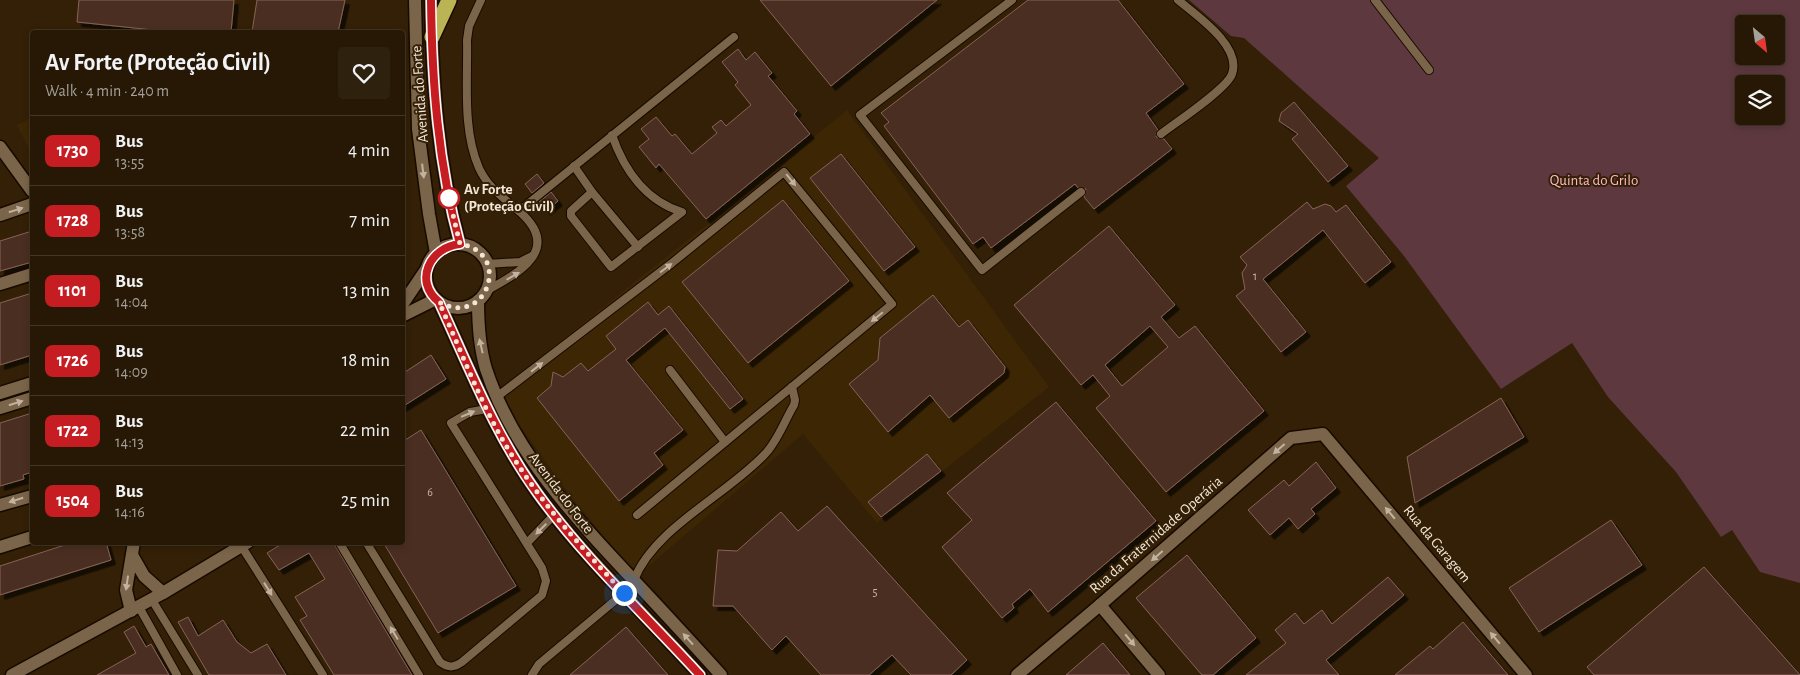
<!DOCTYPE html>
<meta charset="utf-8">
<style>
:root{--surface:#261804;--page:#2e210e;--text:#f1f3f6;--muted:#a4a09a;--line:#423726}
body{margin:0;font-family:"Alegreya Sans",sans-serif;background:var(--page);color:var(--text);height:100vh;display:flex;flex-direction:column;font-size:19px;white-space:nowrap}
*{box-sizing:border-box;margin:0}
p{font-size:16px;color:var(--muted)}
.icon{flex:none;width:28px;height:28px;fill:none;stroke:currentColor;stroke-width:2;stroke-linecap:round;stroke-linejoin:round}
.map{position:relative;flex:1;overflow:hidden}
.panel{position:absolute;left:30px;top:30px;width:375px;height:515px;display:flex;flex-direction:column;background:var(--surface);border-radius:5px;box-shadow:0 2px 8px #0003,0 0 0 1px var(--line)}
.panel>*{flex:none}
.badge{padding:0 10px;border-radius:8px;font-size:18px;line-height:32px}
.needle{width:32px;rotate:151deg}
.buttons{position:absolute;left:1735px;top:15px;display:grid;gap:10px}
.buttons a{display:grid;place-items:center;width:50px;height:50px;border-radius:5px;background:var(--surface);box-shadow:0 2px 8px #0003,0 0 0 1px var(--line);font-size:25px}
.you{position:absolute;width:25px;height:25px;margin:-12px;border:4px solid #fff;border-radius:50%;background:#1a73e8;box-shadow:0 0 0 8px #1a73e833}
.map>.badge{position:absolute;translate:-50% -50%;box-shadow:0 0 0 2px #fff}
.round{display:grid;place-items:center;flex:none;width:52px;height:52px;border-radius:5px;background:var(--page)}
.head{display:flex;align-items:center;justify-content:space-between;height:85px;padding:0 15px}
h1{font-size:24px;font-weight:700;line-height:38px}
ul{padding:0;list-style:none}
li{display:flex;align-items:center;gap:15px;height:70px;padding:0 15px;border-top:1px solid var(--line)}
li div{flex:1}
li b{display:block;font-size:19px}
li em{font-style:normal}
li .badge{min-width:55px;font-weight:700;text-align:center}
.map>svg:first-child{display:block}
.built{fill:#3d2603}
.green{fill:#5d383f;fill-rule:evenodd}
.building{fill:#4c2e23;stroke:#866357;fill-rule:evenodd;filter:url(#shadow)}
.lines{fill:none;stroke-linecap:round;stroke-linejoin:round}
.lane-casing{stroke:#180a00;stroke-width:10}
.street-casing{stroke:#180a00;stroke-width:15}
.secondary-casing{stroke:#180a00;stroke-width:15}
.highway-casing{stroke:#180a00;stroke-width:18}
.lane{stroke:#7b654a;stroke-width:8}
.street{stroke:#7b654a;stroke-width:12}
.secondary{stroke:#7b654a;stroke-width:12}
.highway{stroke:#bab455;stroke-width:15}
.oneway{fill:#c3b29f}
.line-casing{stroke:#fff;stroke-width:11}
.line{stroke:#c61d23;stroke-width:8}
.walk{stroke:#f3e6d7;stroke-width:5;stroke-dasharray:0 9}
.stop-dot{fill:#fff;stroke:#c61d23;stroke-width:2.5}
.labels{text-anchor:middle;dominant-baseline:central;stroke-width:4;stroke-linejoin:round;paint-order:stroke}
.number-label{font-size:12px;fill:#c9b8aa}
.street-label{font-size:15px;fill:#f3e6d7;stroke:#332006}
.park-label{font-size:15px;fill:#ffb8c4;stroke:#332006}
.stop-label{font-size:15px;font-weight:bold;fill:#f3e6d7;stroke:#332006;text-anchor:start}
</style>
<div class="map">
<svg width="1800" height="675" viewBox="0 0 1800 675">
<defs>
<filter id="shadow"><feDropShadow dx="4.5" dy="4.5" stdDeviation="0" flood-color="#0009"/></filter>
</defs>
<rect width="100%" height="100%" fill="#332006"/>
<g class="built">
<path d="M847,110L1049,387L877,523L803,434L644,570L628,566L569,494L520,426L499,390L709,223Z"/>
<path d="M32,117V155L17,125Z"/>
</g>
<path class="green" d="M1189,0H1800V583L1760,572L1732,530L1721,537L1676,472L1608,397L1572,343L1501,389L1404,256L1346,186L1379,158L1244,38L1231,36ZM1744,24H1776V56H1744ZM1744,84H1776V116H1744Z"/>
<g class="building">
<path d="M79,0H234L231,32H173L77,22Z"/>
<path d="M257,0H345L338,32H252Z"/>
<path d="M760,0H937L831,86Z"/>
<path d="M1028,0H1118L1184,84L1146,113L1158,130L1156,137L1164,139L1172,149L1094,209L1084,197L1086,189L1078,188L1075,184L991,248L983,237L973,244L884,126L889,122L881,113Z"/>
<path d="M738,49L746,60L755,52L772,73L768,76L797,111L794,114L810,134L706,219L659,164L656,168L639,147L649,139L641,129L656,117L672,136L675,134L692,154L717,133L712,127L721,120L726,126L751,105L735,85L738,82L722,62Z"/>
<path d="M1294,102L1348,166L1328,182L1292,139L1298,134L1279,121L1281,113Z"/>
<path d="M841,154L915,247L884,271L810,178Z"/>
<path d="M537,174L544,183L532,193L525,184Z"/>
<path d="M551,192L558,201L546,211L539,202Z"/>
<path d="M783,200L849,281L748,363L682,282Z"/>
<path d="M1307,202L1313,209L1325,204L1331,206L1336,212L1346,205L1391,262L1365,283L1323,230L1263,279L1306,332L1281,352L1236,296L1245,289L1242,273L1247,265L1240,257Z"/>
<path d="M1109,226L1175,305L1161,317L1179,338L1195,326L1264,411L1166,492L1096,408L1110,396L1093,375L1081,385L1014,305ZM1150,326L1168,347L1122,386L1105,365Z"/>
<path d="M32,231V262L0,271V241Z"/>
<path d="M32,293V355L0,365V303Z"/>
<path d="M933,295L959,327L968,320L1005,367L1004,373L949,418L930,395L888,432L849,384L878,360L880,338Z"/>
<path d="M648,302L658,315L669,306L743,399L730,409L665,328L626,360L683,430L654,453L663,465L619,501L537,398L551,386L553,372L563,377L581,363L588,371L616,349L606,336Z"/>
<path d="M431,355L446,379L402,407V374Z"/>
<path d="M1501,398L1524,437L1415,503L1407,457Z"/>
<path d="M1056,402L1156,521L1048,612L1030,589L1012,604L1014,608L1002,618L942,547L972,520L947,493Z"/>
<path d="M32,413V472L23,475L24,479L0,486V423Z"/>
<path d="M421,430L516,586L438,633L383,542H402V442Z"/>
<path d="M927,454L941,471L881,517L868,502Z"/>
<path d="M1316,462L1336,488L1311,509L1315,514L1298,529L1289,518L1270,535L1248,510L1284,480L1289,486Z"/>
<path d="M827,506L967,660L951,675H911L892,655L869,675H821L786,636L772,650L733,606H713L718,550L737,551L781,512L798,531Z"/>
<path d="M1611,520L1642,565L1539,632L1509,588Z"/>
<path d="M74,542H106L111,560L0,595V566Z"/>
<path d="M285,542H333L412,675H334L300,620L307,616L295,597L325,579L309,553L279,570L267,553Z"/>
<path d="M1187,555L1256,638L1213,675H1202L1136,598Z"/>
<path d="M1704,567L1800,675H1594L1587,667Z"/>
<path d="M1388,577L1404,595L1326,660L1339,675H1246L1286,643L1275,630L1295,613L1304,624L1322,610L1332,624Z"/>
<path d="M188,617L198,636L223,620L237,642L251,653L267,644L286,675H209L178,622Z"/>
<path d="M1463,622L1508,675H1395L1430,646L1433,649Z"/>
<path d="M134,626L146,647L151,644L169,675H97L136,653L124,632Z"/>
<path d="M626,627L668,675H570Z"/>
<path d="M1103,643L1130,675H1066Z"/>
</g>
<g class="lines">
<g class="lane-casing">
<g id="lane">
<path d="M481,0L469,26L467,40C468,81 462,129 479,168C488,188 504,198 520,212C563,250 517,274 486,291"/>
<path d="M1012,0L860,115L982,270L1081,192"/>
<path d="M1375,0L1429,70"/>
<path d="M1161,134C1175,123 1227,89 1232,74C1242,46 1196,15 1178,0"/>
<path d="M574,166L592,192L571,211V216L611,267L682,212C646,201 624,170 612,135"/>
<path d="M592,192L638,247"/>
<path d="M519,211L734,37"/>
<path d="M487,264L520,262L532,256"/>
<path d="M670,370L725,442"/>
<path d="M498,396L672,263L784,172L892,304L637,515"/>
<path d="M339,542L419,675"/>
<path d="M366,542L440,662C449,668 453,668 462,662L542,595L546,581L542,568L451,423L470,412L487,409"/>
<path d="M527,543L554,515"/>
<path d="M242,547L323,675"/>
<path d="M634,580C654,528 727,495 765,454C777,442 785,420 794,405L795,400L792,387"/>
<path d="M152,600L198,675"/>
<path d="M139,607L177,675"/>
<path d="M532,675L539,664L624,593"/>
</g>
</g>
<g class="street-casing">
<g id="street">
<path d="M0,147L32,191"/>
<path d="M0,215L32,204"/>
<path d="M0,284L32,274"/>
<path d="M402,305L427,268"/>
<path d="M402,316L436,299"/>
<path d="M0,393L32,383"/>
<path d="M0,408L32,398"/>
<path d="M0,505L32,496"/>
<path d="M0,547L32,537"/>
<path d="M132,555L144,576L163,593"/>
<path d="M1100,605L1159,675"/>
<path d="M131,611L126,590L134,542"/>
<path d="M12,675L163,593L248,542"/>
<path d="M1017,675L1100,605L1291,438L1323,434L1526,675"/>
</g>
</g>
<g class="secondary-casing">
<g id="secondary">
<path d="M415,0L418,129L429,214L436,253"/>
<path d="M431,0C432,83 438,164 460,244"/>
<circle cx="458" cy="276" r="32"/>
<path d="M478,301C478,324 479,346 486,369C514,455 581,524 641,588C668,617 695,646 721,675"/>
<path d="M439,302C469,367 495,435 538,494C585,559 646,615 700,675"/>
</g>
</g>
<g class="highway-casing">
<path id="highway" d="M432,37L449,0"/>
</g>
<use href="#lane" class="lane"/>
<use href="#street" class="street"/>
<use href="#secondary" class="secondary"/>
<use href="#highway" class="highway"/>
</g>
<defs><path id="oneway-solid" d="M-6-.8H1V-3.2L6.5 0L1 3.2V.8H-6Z" transform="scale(1.25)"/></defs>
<g class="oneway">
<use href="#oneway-solid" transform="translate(423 171) rotate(83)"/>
<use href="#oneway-solid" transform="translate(791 180) rotate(51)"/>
<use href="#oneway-solid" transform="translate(16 210) rotate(-18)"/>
<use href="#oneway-solid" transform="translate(666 268) rotate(-37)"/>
<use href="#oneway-solid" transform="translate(513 276) rotate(-30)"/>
<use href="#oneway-solid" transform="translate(877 317) rotate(141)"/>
<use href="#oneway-solid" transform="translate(481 346) rotate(-103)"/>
<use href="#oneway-solid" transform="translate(537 367) rotate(-38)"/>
<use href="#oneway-solid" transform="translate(16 403) rotate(-17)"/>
<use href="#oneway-solid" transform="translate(468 414) rotate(-23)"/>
<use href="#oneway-solid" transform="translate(1279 449) rotate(139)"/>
<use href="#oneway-solid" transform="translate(16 500) rotate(163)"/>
<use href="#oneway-solid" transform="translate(1390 513) rotate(-130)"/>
<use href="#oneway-solid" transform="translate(541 529) rotate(135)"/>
<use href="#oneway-solid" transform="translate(1157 556) rotate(139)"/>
<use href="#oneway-solid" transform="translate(127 583) rotate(98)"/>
<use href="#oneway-solid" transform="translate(268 589) rotate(58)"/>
<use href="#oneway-solid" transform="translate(394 633) rotate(-121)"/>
<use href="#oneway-solid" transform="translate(1495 638) rotate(-130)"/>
<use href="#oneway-solid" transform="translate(688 639) rotate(-132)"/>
<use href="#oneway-solid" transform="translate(1130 640) rotate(50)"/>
</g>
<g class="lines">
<g class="line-casing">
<path id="line" d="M431,0C432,83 438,164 460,244C430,247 413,281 439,302C469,367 495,435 538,494C585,559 645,615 700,675"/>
</g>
<use href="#line" class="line"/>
<path class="walk" d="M449,198L448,194L460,244C513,252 487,329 439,302C459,346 477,394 501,437C534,495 578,544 624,593"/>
</g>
<circle class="stop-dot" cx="449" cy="198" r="10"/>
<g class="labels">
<g class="number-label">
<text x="1255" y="276">1</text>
<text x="430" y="492">6</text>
<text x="875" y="592">5</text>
</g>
<g class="street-label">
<text transform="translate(420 94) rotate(-94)">Avenida do Forte</text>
<text transform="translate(561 493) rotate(53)">Avenida do Forte</text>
<text transform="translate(1156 535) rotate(-41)">Rua da Fraternidade Operária</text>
<text transform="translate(1437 544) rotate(50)">Rua da Garagem</text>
</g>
<g class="park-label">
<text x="1594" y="180">Quinta do Grilo</text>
</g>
<g class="stop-label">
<text x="464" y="189">Av Forte<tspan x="464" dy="17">(Proteção Civil)</tspan></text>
</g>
</g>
</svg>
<div class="buttons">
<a><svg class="needle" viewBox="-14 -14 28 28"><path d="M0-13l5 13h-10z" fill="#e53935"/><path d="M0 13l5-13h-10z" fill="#a4a09a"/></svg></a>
<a><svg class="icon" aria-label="layers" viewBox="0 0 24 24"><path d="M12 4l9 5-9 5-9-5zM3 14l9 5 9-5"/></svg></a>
</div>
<div class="you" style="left:624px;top:593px"></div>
<section class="panel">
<div class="head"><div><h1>Av Forte (Proteção Civil)</h1><p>Walk · 4 min · 240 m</p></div><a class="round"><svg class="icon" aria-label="heart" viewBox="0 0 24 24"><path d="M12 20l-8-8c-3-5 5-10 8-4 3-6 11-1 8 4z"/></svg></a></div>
<ul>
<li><span class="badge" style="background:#c61d23;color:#fff">1730</span><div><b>Bus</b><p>13:55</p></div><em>4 min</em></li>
<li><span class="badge" style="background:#c61d23;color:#fff">1728</span><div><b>Bus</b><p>13:58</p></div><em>7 min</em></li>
<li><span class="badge" style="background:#c61d23;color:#fff">1101</span><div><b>Bus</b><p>14:04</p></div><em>13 min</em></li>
<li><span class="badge" style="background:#c61d23;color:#fff">1726</span><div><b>Bus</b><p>14:09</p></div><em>18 min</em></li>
<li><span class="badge" style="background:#c61d23;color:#fff">1722</span><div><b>Bus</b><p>14:13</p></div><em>22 min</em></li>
<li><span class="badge" style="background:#c61d23;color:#fff">1504</span><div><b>Bus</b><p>14:16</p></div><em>25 min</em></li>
</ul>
</section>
</div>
